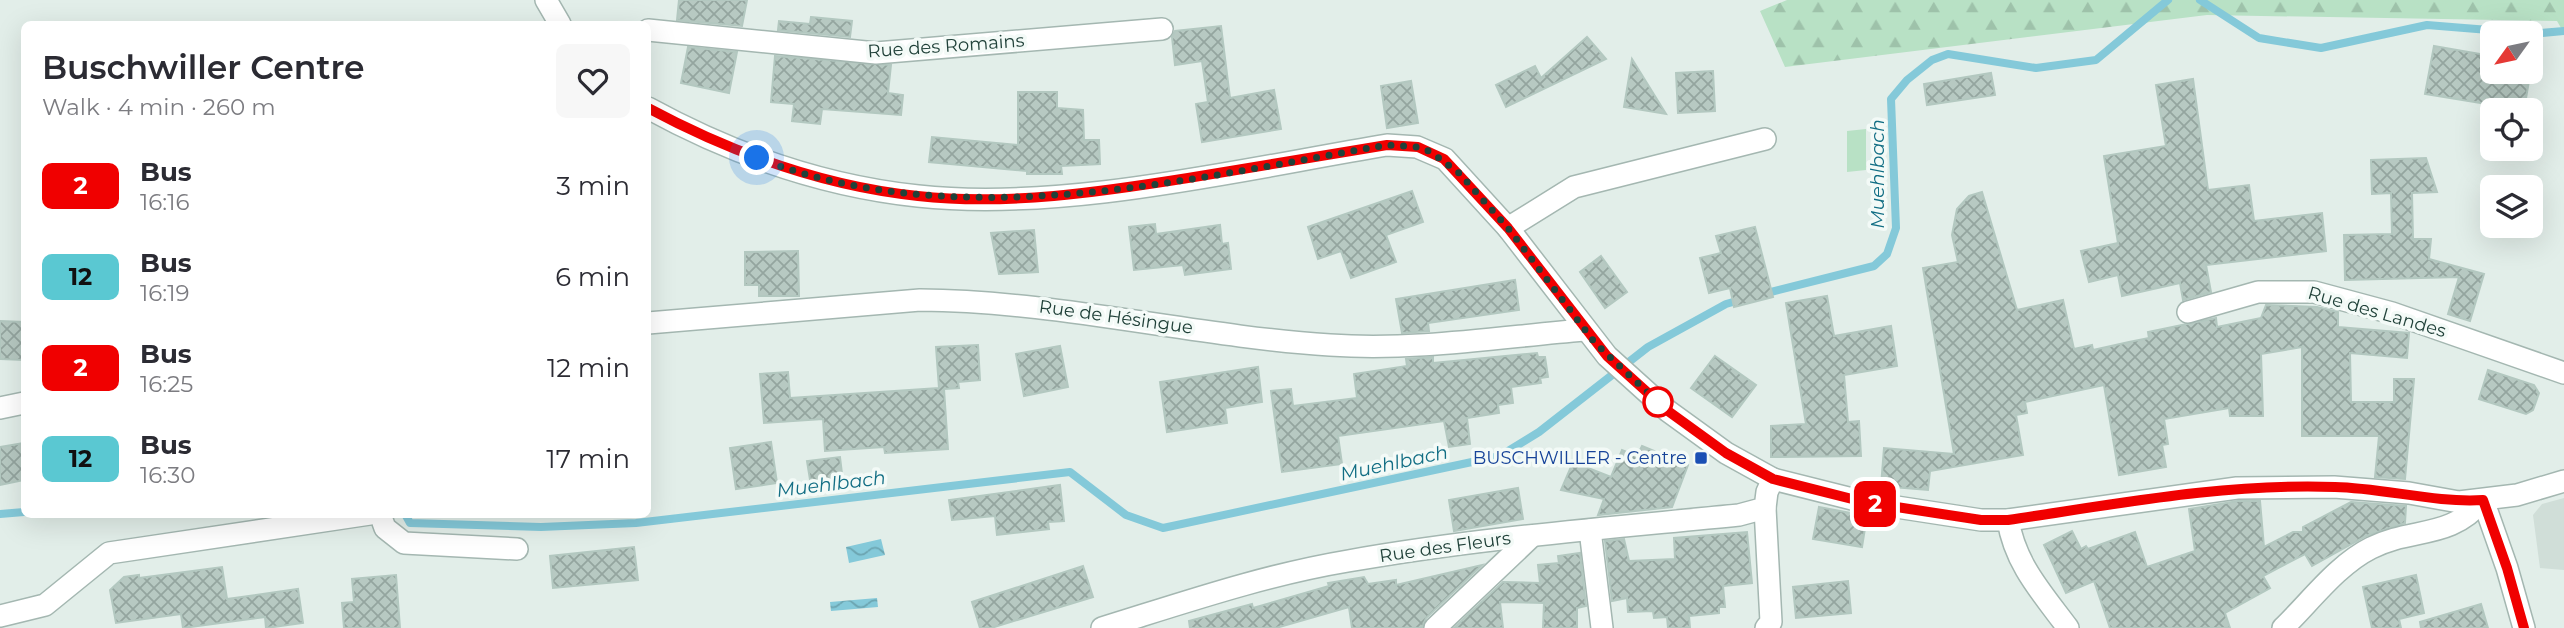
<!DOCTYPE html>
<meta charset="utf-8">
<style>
:root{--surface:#fff;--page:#f7f7f7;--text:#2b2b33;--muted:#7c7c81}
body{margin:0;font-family:Montserrat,sans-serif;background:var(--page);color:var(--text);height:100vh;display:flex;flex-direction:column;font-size:26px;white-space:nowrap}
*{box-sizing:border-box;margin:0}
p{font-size:23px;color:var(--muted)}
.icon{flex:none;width:38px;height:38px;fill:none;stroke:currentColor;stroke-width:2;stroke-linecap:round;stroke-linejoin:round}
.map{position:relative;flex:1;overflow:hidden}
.details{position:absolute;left:21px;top:21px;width:630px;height:497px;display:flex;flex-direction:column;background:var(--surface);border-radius:10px;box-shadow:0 7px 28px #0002}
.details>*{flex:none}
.badge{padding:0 14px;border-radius:10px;font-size:24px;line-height:46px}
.needle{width:46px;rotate:237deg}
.tools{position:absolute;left:2480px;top:21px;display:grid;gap:14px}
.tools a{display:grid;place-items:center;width:63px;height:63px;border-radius:10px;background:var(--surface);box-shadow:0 7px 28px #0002;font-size:35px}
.you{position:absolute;width:35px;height:35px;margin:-18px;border:5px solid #fff;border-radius:50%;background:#1a73e8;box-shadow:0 0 0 10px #1a73e833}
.map>.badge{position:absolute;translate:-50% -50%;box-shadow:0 0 0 4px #fff}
.round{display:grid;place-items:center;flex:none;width:74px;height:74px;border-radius:10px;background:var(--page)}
.headline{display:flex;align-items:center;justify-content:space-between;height:119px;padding:0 21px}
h1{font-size:33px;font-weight:600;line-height:52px}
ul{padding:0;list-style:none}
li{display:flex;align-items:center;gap:21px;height:91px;padding:0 21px}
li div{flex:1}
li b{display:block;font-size:26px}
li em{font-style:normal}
li .badge{min-width:77px;font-weight:700;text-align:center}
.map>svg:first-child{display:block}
.built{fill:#d0ded8}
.forest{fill:url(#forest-firs)}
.garden{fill:#b8e1c5}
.water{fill:url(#water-waves)}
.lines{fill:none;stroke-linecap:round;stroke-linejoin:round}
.stream{stroke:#84c9d9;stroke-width:8}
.building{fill:url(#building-cross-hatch);stroke:#b3c8c0;stroke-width:2}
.minor-casing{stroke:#a4b7b1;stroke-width:24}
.minor{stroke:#fff;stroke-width:21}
.line-casing{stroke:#fff;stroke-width:16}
.line{stroke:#f00000;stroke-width:10}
.walk{stroke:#204139;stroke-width:7;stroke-dasharray:0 12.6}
.stop-dot{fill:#fff;stroke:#f00000;stroke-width:3.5}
.transit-dot{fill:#1a4fb4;stroke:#f3faf7;stroke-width:2.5}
.labels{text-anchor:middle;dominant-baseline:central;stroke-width:7;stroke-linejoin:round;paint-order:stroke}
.street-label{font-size:18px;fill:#204139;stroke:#f3faf7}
.transit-label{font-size:18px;fill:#164399;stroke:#f3faf7;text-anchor:end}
.water-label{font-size:19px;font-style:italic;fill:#126e84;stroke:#f3faf7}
</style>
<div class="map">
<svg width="2564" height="628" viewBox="0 0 2564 628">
<defs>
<pattern id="forest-firs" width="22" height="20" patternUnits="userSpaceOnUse" patternTransform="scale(1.75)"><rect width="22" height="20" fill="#b8e1c5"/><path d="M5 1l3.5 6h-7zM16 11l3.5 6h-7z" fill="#9ec2aa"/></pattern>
<pattern id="water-waves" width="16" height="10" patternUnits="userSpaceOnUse" patternTransform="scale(1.75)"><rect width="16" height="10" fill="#84c9d9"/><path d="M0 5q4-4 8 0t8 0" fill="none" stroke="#6ca5b1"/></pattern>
<pattern id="building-cross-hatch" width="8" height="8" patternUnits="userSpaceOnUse" patternTransform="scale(1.75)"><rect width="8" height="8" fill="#b7c9c2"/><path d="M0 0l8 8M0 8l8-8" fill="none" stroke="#94a59f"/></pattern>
</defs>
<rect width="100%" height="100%" fill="#e2eee9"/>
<path class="built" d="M2564,498V570L2540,568L2533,515L2542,504Z"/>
<path class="forest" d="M1787,0H2564V33L2557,21L2207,15L1785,67L1760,11Z"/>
<path class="garden" d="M1866,129V170L1847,172V131Z"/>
<g class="water">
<path d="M881,539L885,555L849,563L846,547Z"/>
<path d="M877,598L878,607L831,611L830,602Z"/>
</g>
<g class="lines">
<g class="stream">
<path d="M2200,0L2259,38L2321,48L2427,25L2526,33"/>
<path d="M2530,34L2564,31"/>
<path d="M1763,294L1874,266L1887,254L1896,228L1891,99L1907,80L1932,60L1948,54L2036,68L2096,60L2168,0"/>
<path d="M0,514L24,512"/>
<path d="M405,514L410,523L541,527L636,523L1070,472L1126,515L1163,528L1500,456L1539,432L1648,347L1726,304L1740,300"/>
</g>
</g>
<g class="building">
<path d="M679,0H747L742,26L677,20Z"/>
<path d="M811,17L852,21L850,37L778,30L779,21L810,24Z"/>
<path d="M1221,26L1230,98L1274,90L1281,129L1202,142L1196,104L1208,102L1202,61L1175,65L1172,37L1175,31Z"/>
<path d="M1587,37L1606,59L1506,107L1496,85L1535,66L1541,78Z"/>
<path d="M2434,46L2492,56V72H2530L2532,63L2524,110L2425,94Z"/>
<path d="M688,47L737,52L729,93L681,83Z"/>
<path d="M775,56L891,65L888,93L903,95L901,115L822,109L820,124L792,121L794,104L771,102Z"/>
<path d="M1632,59L1666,114L1624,107Z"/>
<path d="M1713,71L1715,111L1678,113L1676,73Z"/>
<path d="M1991,73L1995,95L1927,105L1924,84Z"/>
<path d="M2193,79L2208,190L2249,185L2254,221L2322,213L2326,251L2206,265L2211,292L2183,300L2180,283L2122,296L2118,275L2089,282L2081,251L2118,243L2104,156L2166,146L2156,85Z"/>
<path d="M1411,81L1418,123L1387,128L1381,86Z"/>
<path d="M1018,92H1057V108L1083,110L1084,140H1099L1100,164L1061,166L1062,174H1027V171L929,162L932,137L1018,145Z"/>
<path d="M2426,158L2437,192L2412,193L2413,239H2431L2429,259L2484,274L2470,321L2448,314L2459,277L2345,280L2344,235L2392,234L2391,193L2372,194L2371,160Z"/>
<path d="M1412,191L1423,222L1386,235L1396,262L1351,278L1341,251L1318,259L1308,227Z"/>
<path d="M1982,192L2017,310L2063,300L2074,349L2092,345L2093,350L2129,342L2149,338L2148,332L2216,318L2217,327L2261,318L2266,305L2317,307L2338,312V327L2409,333L2407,358L2350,353L2351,402H2394V379H2414L2405,479L2375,477L2379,436H2302V347L2261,354L2263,416H2230L2229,408L2164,419L2168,444L2162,445L2166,467L2119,475L2104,385L2025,402L2027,413L2016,415L2023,455L1930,471L1928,490L1881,486L1884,448L1954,454L1923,268L1958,262L1952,235L1957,209L1969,196Z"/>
<path d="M1155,224L1156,234L1220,225L1222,244L1228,243L1231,269L1185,275L1183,265L1134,270L1129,227Z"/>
<path d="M1755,227L1773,297L1734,307L1730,288L1709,293L1700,258L1721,253L1716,236Z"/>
<path d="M1034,230L1038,272L999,274L991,233Z"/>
<path d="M798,251L799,296H759V285H745V252Z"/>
<path d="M1601,256L1627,292L1605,308L1580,272Z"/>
<path d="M1515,280L1519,310L1428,323L1429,331L1402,333L1396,299Z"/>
<path d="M1827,296L1834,336L1891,326L1897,366L1844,375L1848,422L1859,421L1861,456L1771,457V426L1806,424L1786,303Z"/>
<path d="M0,321L24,322V360L0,359Z"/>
<path d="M978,345L980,380L958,382L959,388L944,389L948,449L885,453L884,447L825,451L823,419L764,423L760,374L788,372L790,398L939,388L936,347Z"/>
<path d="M1060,346L1068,387L1024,396L1016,354Z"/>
<path d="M1537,353L1538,357H1545L1548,377L1540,378L1541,383L1511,387L1513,403L1498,405L1499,413L1467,418L1470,444L1449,447L1444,421L1338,436L1342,464L1282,472L1271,391L1291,389L1293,406L1357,398L1354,374L1407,366L1406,359L1433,357V363Z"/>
<path d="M1715,356L1756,385L1732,417L1691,388Z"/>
<path d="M1258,367L1262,402L1225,408L1227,423L1167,432L1160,382Z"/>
<path d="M2488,370L2534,385L2539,393L2533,410L2526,414L2479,399Z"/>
<path d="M771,442L777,483L736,489L730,448Z"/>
<path d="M24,443V480L0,485V447Z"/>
<path d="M1642,446L1688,465L1672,507L1598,515L1604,499L1561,490L1573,462L1611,477L1622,450L1637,456Z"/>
<path d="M840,457L843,482L811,486L807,461Z"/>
<path d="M1060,485L1064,521L1048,522L1049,529L997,535L995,516L952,520L949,500Z"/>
<path d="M1518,488L1523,519L1454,531L1449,500Z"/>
<path d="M2238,501H2260L2264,547L2293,532H2303V527L2351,502L2406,506L2405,523L2366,536L2312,566L2305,554L2263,576L2270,588L2225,613L2230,628H2110L2094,581L2066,593L2044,545L2072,531L2081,549L2086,546L2088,549L2135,532L2147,567L2195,551L2189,509Z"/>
<path d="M1819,507L1867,516L1862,547L1813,539Z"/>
<path d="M1747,532L1752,583L1723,586L1725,607H1719V613L1689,616L1690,628H1668L1667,617L1654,618L1653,611L1628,612L1627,598L1612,601L1605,541L1624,539L1629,561L1675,559L1674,538Z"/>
<path d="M634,547L638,580L553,588L550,556Z"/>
<path d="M1580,553L1586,606L1577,608V628H1543L1544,603L1500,602L1503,628H1454L1503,582L1540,583L1538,565L1559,563L1558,556Z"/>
<path d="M1482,565L1426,618L1422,628H1352L1349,607L1276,628H1190L1189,621L1252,604L1253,608L1329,586L1328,583L1364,577L1368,584L1396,580V585Z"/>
<path d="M1083,566L1093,597L991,628H980L972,602Z"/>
<path d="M222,567L227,599L298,589L303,623L266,628L265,617L183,628L181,614L116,623L110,590L124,577L139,575V578Z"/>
<path d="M396,575L400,628H344L342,603L354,602L352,579Z"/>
<path d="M2416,575L2424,613L2399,619L2401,628H2372L2363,587Z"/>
<path d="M1848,581L1851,613L1796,618L1793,587Z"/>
<path d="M2481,604L2488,628H2421L2420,622Z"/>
</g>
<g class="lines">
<g class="minor-casing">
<g id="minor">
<path d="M546,0L560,24"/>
<path d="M648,30L876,53L1162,29"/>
<path d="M648,108C732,154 823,186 918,196C1064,212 1242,169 1387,145L1417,147L1445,159L1508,228L1607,356L1668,411L1726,453L1773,479L1864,502L1981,520H2008L2237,488L2334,487L2409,493L2459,502L2517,495L2564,481"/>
<path d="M1508,228L1574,187L1765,139"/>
<path d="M2188,312L2258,292H2314L2392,313L2564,373"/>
<path d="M648,323L920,300C1058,301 1192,336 1330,345C1415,351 1500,337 1584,330"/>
<path d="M0,408L24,403"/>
<path d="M2483,500L2507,568L2524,628"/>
<path d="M1765,508L1771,622L1766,628"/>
<path d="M380,514L385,528L404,543L517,549"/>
<path d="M2008,520C2015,564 2042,593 2068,628"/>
<path d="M1590,530L1602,628"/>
<path d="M0,616L45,605L109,553L370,514"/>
<path d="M1102,628C1183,603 1264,575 1348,561C1477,538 1609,528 1739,515L1765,508L1767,492L1773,479"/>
<path d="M1435,628L1532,536"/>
<path d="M2283,628C2310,602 2337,565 2371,548C2412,527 2450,540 2483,500"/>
</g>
</g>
<use href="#minor" class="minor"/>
</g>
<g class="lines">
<g class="line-casing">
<path id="line" d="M648,108C732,153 823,186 918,196C1008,206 1100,192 1188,178C1254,167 1321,156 1387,145L1418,147L1444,159L1508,228L1607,356L1668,411L1726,453L1773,479L1864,502L1981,520H2008C2117,504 2224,483 2335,487C2384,488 2434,503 2483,500L2507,568L2524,628"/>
</g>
<use href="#line" class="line"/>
<path class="walk" d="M757,158C960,236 1181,180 1387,145L1418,147L1431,152L1459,173L1508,228L1595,343L1658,402"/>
</g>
<circle class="stop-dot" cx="1658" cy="402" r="14"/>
<rect class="transit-dot" x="1694" y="451" width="14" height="14" rx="3.5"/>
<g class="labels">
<g class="street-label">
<text transform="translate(946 46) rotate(-4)">Rue des Romains</text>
<text transform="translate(2377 312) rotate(16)">Rue des Landes</text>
<text transform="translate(1116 317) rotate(8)">Rue de Hésingue</text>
<text transform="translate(1445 547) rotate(-8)">Rue des Fleurs</text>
</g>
<g class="transit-label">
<text x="1687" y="458">BUSCHWILLER - Centre</text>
</g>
<g class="water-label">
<text transform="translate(1877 174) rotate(-90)">Muehlbach</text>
<text transform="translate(1394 463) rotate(-12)">Muehlbach</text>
<text transform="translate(831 484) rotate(-7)">Muehlbach</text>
</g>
</g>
</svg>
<div class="tools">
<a><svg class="needle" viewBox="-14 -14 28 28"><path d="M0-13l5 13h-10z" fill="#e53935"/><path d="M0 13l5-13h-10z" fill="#7c7c81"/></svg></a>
<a><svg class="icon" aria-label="locate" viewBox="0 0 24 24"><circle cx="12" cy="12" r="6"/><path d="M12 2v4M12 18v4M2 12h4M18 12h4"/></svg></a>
<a><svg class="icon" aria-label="layers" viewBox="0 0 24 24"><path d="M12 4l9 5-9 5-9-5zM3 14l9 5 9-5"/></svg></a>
</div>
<div class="you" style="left:757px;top:158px"></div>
<b class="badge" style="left:1875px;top:504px;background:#f00000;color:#fff">2</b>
<section class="details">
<div class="headline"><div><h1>Buschwiller Centre</h1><p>Walk · 4 min · 260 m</p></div><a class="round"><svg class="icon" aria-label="heart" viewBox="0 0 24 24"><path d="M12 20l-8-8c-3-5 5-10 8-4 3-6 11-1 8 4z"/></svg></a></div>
<ul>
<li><span class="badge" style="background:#f00000;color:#fff">2</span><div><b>Bus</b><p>16:16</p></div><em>3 min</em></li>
<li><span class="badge" style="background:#5ac8d2;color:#111">12</span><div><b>Bus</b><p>16:19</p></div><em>6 min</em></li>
<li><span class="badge" style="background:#f00000;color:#fff">2</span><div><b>Bus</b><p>16:25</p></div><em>12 min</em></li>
<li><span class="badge" style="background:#5ac8d2;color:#111">12</span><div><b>Bus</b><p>16:30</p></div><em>17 min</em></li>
</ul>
</section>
</div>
